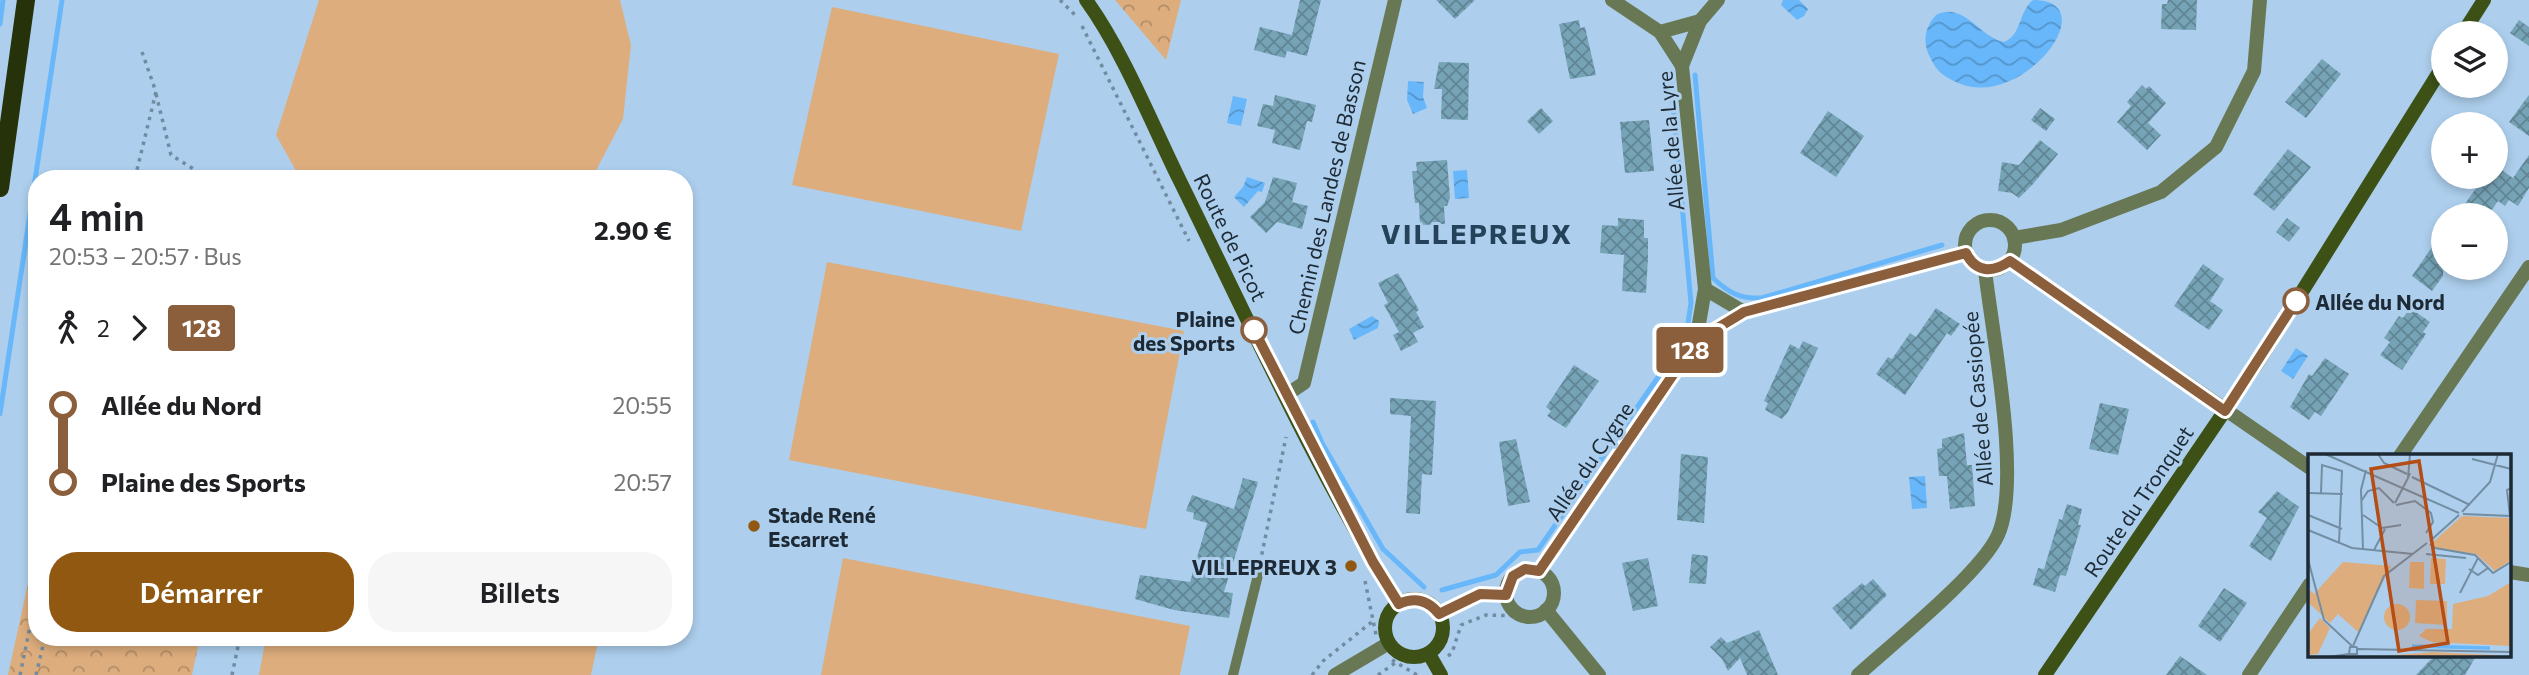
<!DOCTYPE html>
<html lang="fr">
<meta charset="utf-8">
<style>
:root{--surface:#fff;--page:#f6f6f6;--text:#202124;--muted:#757577;--accent:#905810}
body{margin:0;font-family:Commissioner,sans-serif;background:var(--page);color:var(--text);height:100vh;display:flex;flex-direction:column;font-size:26px;white-space:nowrap}
*{box-sizing:border-box;margin:0}
p{font-size:23px;color:var(--muted)}
.icon{flex:none;width:38px;height:38px;fill:none;stroke:currentColor;stroke-width:2;stroke-linecap:round;stroke-linejoin:round}
.map{position:relative;flex:1;overflow:hidden}
.details{position:absolute;left:28px;top:170px;width:665px;height:476px;display:flex;flex-direction:column;background:var(--surface);border-radius:28px;box-shadow:0 4px 10px #0003}
.details>*{flex:none}
.badge{padding:0 14px;border-radius:5px;font-size:24px;line-height:46px}
.controls{position:absolute;left:2431px;top:21px;display:grid;gap:14px}
.controls a{display:grid;place-items:center;width:77px;height:77px;border-radius:50%;background:var(--surface);box-shadow:0 4px 10px #0003;font-size:35px}
.map>.badge{position:absolute;translate:-50% -50%;box-shadow:0 0 0 4px #fff}
.legs{display:flex;align-items:center;gap:10px;height:77px;padding:0 21px;font-size:23px}
.legs p{margin-inline-start:auto}
.summary{display:flex;align-items:center;justify-content:space-between;height:119px;padding:0 21px}
h1{font-size:38px;font-weight:600;line-height:52px}
.action{display:flex;gap:14px;margin-top:auto;padding:14px 21px}
.action a{flex:1;height:80px;border-radius:28px;background:var(--accent);color:#fff;font-size:28px;font-weight:600;line-height:80px;text-align:center}
.action a+a{background:var(--page);color:var(--text)}
ul{padding:0 21px;list-style:none}
li{display:flex;align-items:center;gap:24px;height:77px;font-size:26px}
li i{display:grid;place-items:center;width:10px;height:100%;margin:0 9px;background:currentColor}
li i::after{content:'';width:18px;height:18px;margin:-9px;border:5px solid;border-radius:50%;background:var(--surface)}
li p{margin-inline-start:auto}
li:first-child i{background:linear-gradient(#0000 50%,currentColor 0)}
li:last-child i{background:linear-gradient(currentColor 50%,#0000 0)}
.map>svg:first-child{display:block}
.forest{fill:url(#forest-crowns)}
.pitch{fill:#ddad7d}
.water{fill:url(#water-waves)}
.lines{fill:none;stroke-linecap:round;stroke-linejoin:round}
.stream{stroke:#67b7fa;stroke-width:5}
.building{fill:url(#building-cross-hatch)}
.path{stroke:#718ba1;stroke-width:3.5;stroke-dasharray:3.5 5;stroke-linecap:butt}
.lane{stroke:#697854;stroke-width:10}
.street{stroke:#697854;stroke-width:14}
.secondary{stroke:#3d5117;stroke-width:14}
.primary{stroke:#25320a;stroke-width:18}
.line-1-casing{stroke:#fff;stroke-width:16}
.line-1{stroke:#8b5e3c;stroke-width:10}
.stop-1-dot{fill:#fff;stroke:#8b5e3c;stroke-width:3.5}
.poi-dot{fill:#905810;stroke:#adcfed;stroke-width:2.5}
.labels{text-anchor:middle;dominant-baseline:central;stroke-width:6;stroke-linejoin:round;paint-order:stroke}
.street-label{font-size:21px;fill:#1d2a35;stroke:#adcfed}
.stop-label{font-size:21px;font-weight:bold;fill:#1d2a35;stroke:#adcfed;text-anchor:start}
.poi-label{font-size:21px;font-weight:bold;fill:#1d2a35;stroke:#adcfed;text-anchor:start}
.district-label{font-size:28px;font-weight:bold;letter-spacing:2px;fill:#25425b;stroke:#adcfed}
.inset-river{fill:none;stroke:#67b7fa;stroke-width:3.5}
.inset-road{fill:none;stroke:#738da3;stroke-width:2}
.view{fill:#b54d16;fill-opacity:0.15;stroke:#b54d16;stroke-width:3.5}
.inset-edge{fill:none;stroke:#1d2a35;stroke-width:3.5}
</style>
<div class="map">
<svg width="2529" height="675" viewBox="0 0 2529 675">
<defs>
<pattern id="forest-crowns" width="20" height="18" patternUnits="userSpaceOnUse" patternTransform="scale(1.75)"><rect width="20" height="18" fill="#ddad7d"/><path d="M2 6a3 3 0 1 1 6 0M12 15a3 3 0 1 1 6 0" fill="none" stroke="#b38d67"/></pattern>
<pattern id="water-waves" width="16" height="10" patternUnits="userSpaceOnUse" patternTransform="scale(1.75)"><rect width="16" height="10" fill="#67b7fa"/><path d="M0 5q4-4 8 0t8 0" fill="none" stroke="#5495cb"/></pattern>
<pattern id="building-cross-hatch" width="8" height="8" patternUnits="userSpaceOnUse" patternTransform="scale(1.75)"><rect width="8" height="8" fill="#76a3b6"/><path d="M0 0l8 8M0 8l8-8" fill="none" stroke="#608595"/></pattern>
</defs>
<rect width="100%" height="100%" fill="#adcfed"/>
<g class="forest">
<path d="M1115,0H1181L1166,60Z"/>
<path d="M37,542V637H200L192,675H8Z"/>
</g>
<g class="pitch">
<path d="M319,0H620L631,45L623,119L592,178H300L276,135Z"/>
<path d="M832,7L1059,54L1021,231L792,185Z"/>
<path d="M827,262L1184,331L1146,529L789,460Z"/>
<path d="M843,558L1190,626L1180,675H821Z"/>
<path d="M266,637H599L591,675H259Z"/>
</g>
<g class="water">
<path d="M1783,0H1799L1808,9L1804,16L1797,20L1781,5Z"/>
<path d="M2033,0C2107,0 2023,111 1958,83C1945,77 1937,72 1931,59C1922,44 1924,28 1936,15C1964,1 1980,38 2004,42C2022,35 2019,10 2033,0Z"/>
<path d="M1408,81L1424,82L1423,97L1427,108L1413,114L1407,100Z"/>
<path d="M1233,96L1247,99L1241,126L1227,123Z"/>
<path d="M1467,170L1469,198L1455,199L1453,171Z"/>
<path d="M1247,177L1265,183L1262,192L1258,191L1244,207L1234,197L1243,187Z"/>
<path d="M1372,316L1379,321L1378,328L1354,340L1349,329Z"/>
<path d="M2296,348L2308,356L2293,379L2281,371Z"/>
<path d="M1925,476L1927,508L1912,509L1909,477Z"/>
</g>
<g class="lines">
<g class="stream">
<path d="M0,24L3,0"/>
<path d="M1695,75L1713,278C1729,293 1740,299 1762,298L1942,245"/>
<path d="M0,414L62,0"/>
<path d="M1313,422L1322,443L1383,549L1424,587"/>
<path d="M1442,590L1496,575L1520,552L1538,550L1686,337L1691,303L1671,84"/>
</g>
</g>
<g class="building">
<path d="M1300,0H1321L1307,56L1287,51L1285,58L1254,50L1260,27L1292,35Z"/>
<path d="M1436,0H1475L1455,19Z"/>
<path d="M2168,0H2197L2196,30L2161,29L2162,4H2167Z"/>
<path d="M1579,20L1580,28L1585,27L1596,75L1570,79L1559,24Z"/>
<path d="M2519,20L2529,27V46L2510,33Z"/>
<path d="M2322,59L2341,74L2306,118L2285,102Z"/>
<path d="M1439,62L1469,63L1468,120L1441,119L1442,89H1434Z"/>
<path d="M2142,85L2146,89L2149,86L2166,103L2148,123L2161,135L2147,150L2117,122L2131,106L2127,102Z"/>
<path d="M1275,95L1316,105L1312,122L1307,121L1300,150L1272,143L1275,130L1257,126L1263,104L1273,106Z"/>
<path d="M2529,95V136L2509,122Z"/>
<path d="M1541,108L1553,121L1539,134L1527,121Z"/>
<path d="M2040,108L2055,119L2046,131L2031,120Z"/>
<path d="M1828,111L1864,136L1836,177L1800,153Z"/>
<path d="M1649,120L1654,171L1625,173L1620,122Z"/>
<path d="M2040,140L2058,154L2033,184L2019,198L2012,193L1998,191L2002,162L2019,165Z"/>
<path d="M2288,149L2311,167L2274,211L2253,194Z"/>
<path d="M2529,155V188L2518,206L2509,200L2505,206L2498,201L2488,215H2472L2462,208L2484,177H2496V166L2513,178Z"/>
<path d="M1447,160L1450,198L1447,206H1444L1445,224L1420,225L1419,203H1415L1412,171H1417L1416,162Z"/>
<path d="M1273,177L1297,183L1292,202L1308,206L1302,229L1277,222L1266,233L1250,217L1265,202Z"/>
<path d="M1618,218L1644,220V238H1648V257L1646,293L1622,291L1624,255L1600,253L1602,225L1618,226Z"/>
<path d="M2287,218L2300,228L2289,242L2276,232Z"/>
<path d="M2443,231V276L2432,291L2412,276Z"/>
<path d="M2203,264L2224,279L2210,301L2223,310L2209,330L2174,306Z"/>
<path d="M1398,273L1419,310L1416,312L1424,327L1413,333L1418,342L1401,351L1393,335L1399,332L1384,305L1388,303L1378,283Z"/>
<path d="M1936,308L1960,324L1951,336L1947,333L1905,395L1876,374L1888,357L1892,359L1910,333L1916,337Z"/>
<path d="M2410,308L2430,322L2423,332L2426,334L2402,370L2380,355L2390,342L2384,338L2399,316L2403,318Z"/>
<path d="M1803,341L1818,348L1788,412L1782,419L1765,410L1768,403L1764,401L1790,344L1799,349Z"/>
<path d="M2325,358L2349,374L2321,416L2315,412L2309,420L2290,407L2309,374L2312,376Z"/>
<path d="M1574,365L1599,381L1566,428L1547,416L1551,411L1546,407Z"/>
<path d="M1390,398L1436,401L1432,475L1422,474L1420,514L1406,513L1411,416L1390,414Z"/>
<path d="M2100,403L2129,409L2118,455L2089,449Z"/>
<path d="M1964,433L1967,465H1972L1975,506L1950,509L1947,476H1939L1937,449L1942,448V439Z"/>
<path d="M1516,439L1530,502L1508,506L1499,442Z"/>
<path d="M1681,454L1708,457L1704,523L1677,520Z"/>
<path d="M1243,478L1258,482L1224,592L1233,593L1229,618L1174,610L1135,599L1140,575L1190,582L1207,523L1193,519L1194,513L1186,511L1192,495L1234,509Z"/>
<path d="M2277,491L2299,507L2271,561L2249,546L2267,518L2258,512Z"/>
<path d="M2067,504L2082,509L2078,525H2081L2066,576L2060,575L2055,592L2033,585L2038,568L2044,569L2059,519L2062,520Z"/>
<path d="M1692,554L1708,556L1706,584L1689,583Z"/>
<path d="M1648,558L1658,606L1633,611L1622,563Z"/>
<path d="M1873,579L1887,595L1851,630L1832,608L1862,583L1865,586Z"/>
<path d="M2224,588L2247,603L2220,642L2198,626Z"/>
<path d="M1759,630L1778,675H1747L1740,658L1728,671L1722,659L1710,647L1721,637L1727,643Z"/>
<path d="M2180,656L2207,675H2166Z"/>
<path d="M2434,656H2476L2465,675H2416Z"/>
</g>
<g class="lines">
<g class="path">
<path d="M1060,0L1076,16"/>
<path d="M1082,26L1189,241"/>
<path d="M156,94L171,155L208,178"/>
<path d="M135,178L156,92L142,52"/>
<path d="M1260,563L1286,437"/>
<path d="M1365,581L1376,635"/>
<path d="M1448,656L1452,653L1461,625L1486,615L1524,616"/>
<path d="M1392,660L1417,675"/>
<path d="M20,675L37,593"/>
<path d="M36,675L45,637"/>
<path d="M232,675L240,637"/>
<path d="M1312,675L1323,661L1373,621"/>
<path d="M1378,675L1395,663"/>
</g>
<path class="lane" d="M1233,675L1258,575"/>
<g class="street">
<path d="M1612,0L1660,32L1682,66"/>
<path d="M1718,0L1700,21L1682,66L1705,289L1696,341L1744,312L1966,253"/>
<path d="M1660,32L1700,21"/>
<circle cx="1990" cy="245" r="25"/>
<path d="M2014,238L2061,230L2161,192L2216,147L2254,71L2260,0"/>
<path d="M2010,261L2310,468"/>
<path d="M1705,289L1744,312"/>
<path d="M1286,395L1304,383L1395,0"/>
<path d="M2400,456L2529,267"/>
<circle cx="1530" cy="593" r="24"/>
<path d="M1539,571L1696,341"/>
<path d="M2510,572L2529,575"/>
<path d="M1546,610L1599,675"/>
<path d="M1439,614L1480,594L1506,595"/>
<path d="M1335,675L1389,643"/>
<path d="M1858,675C1892,644 1981,573 1998,535C2022,481 1992,333 1985,270"/>
<path d="M2249,675L2310,584"/>
</g>
<g class="secondary">
<path d="M1086,0C1123,51 1151,122 1179,179C1249,321 1315,469 1399,604"/>
<path d="M2463,33L2484,0"/>
<circle cx="1414" cy="628" r="29"/>
<path d="M1429,654L1441,675"/>
<path d="M2045,675L2258,362L2443,66"/>
</g>
<path class="primary" d="M0,188L26,0"/>
</g>
<g class="lines">
<g class="line-1-casing">
<path id="line-1" d="M1254,330L1373,562L1399,604C1415,597 1428,600 1439,614L1480,594L1506,595L1513,576L1525,569L1539,571L1696,341L1744,312L1966,253C1976,273 1993,273 2010,261L2225,411L2296,301"/>
</g>
<use href="#line-1" class="line-1"/>
</g>
<g class="stop-1-dot">
<circle cx="2296" cy="301" r="12"/>
<circle cx="1254" cy="330" r="12"/>
</g>
<g class="poi-dot">
<circle cx="754" cy="526" r="7"/>
<circle cx="1351" cy="566" r="7"/>
</g>
<g class="labels">
<g class="street-label">
<text transform="translate(1670 141) rotate(-95)">Allée de la Lyre</text>
<text transform="translate(1326 197) rotate(-77)">Chemin des Landes de Basson</text>
<text transform="translate(1231 237) rotate(64)">Route de Picot</text>
<text transform="translate(1977 399) rotate(-95)">Allée de Cassiopée</text>
<text transform="translate(1589 461) rotate(-56)">Allée du Cygne</text>
<text transform="translate(2138 501) rotate(-56)">Route du Tronquet</text>
</g>
<g class="stop-label">
<text x="2315" y="301">Allée du Nord</text>
<text x="1235" y="318" text-anchor="end">Plaine<tspan x="1235" dy="24">des Sports</tspan></text>
</g>
<g class="poi-label">
<text x="768" y="514">Stade René<tspan x="768" dy="24">Escarret</tspan></text>
<text x="1337" y="566" text-anchor="end">VILLEPREUX 3</text>
</g>
<g class="district-label">
<text x="1477" y="233">VILLEPREUX</text>
</g>
</g>
<g transform="translate(2308 454)">
<rect width="203" height="203" fill="#adcfed"/>
<path d="M35,108L83,112L50,178L30,160L22,169L0,148V134L6,140ZM203,128V192L124,188L111,182L118,175H144L145,150L180,142ZM12,164L22,174L10,200L0,201V180ZM124,198L186,201L203,203H66Z" fill="#ddad7d"/>
<path d="M154,62L201,64L203,106L187,117L168,100L128,94L124,89Z" fill="#ddad7d"/>
<path d="M123,104L138,105L137,130H122ZM102,108H116V135L101,134ZM108,146L139,147V171L107,169ZM76 163a13 13 0 1 1 26 0a13 13 0 1 1-26 0Z" fill="#ddad7d"/>
<path class="inset-river" d="M104,192L182,194"/>
<path class="inset-road" d="M17,0L151,59M70,0L76,9L99,20M164,5L203,15M102,19L100,24L102,0M104,23L162,51M0,39L35,40M13,39L14,11L34,17L31,89M54,46L60,37L71,34L86,49M87,49L100,24M88,51L107,47L123,59L125,68L118,79M154,58L182,28L190,0M155,60L203,62M0,61L34,75M55,61L74,74L93,71M202,62L199,36L203,34M0,76L44,94L105,100M122,87L151,61M122,90L127,94L167,101L185,119L203,108M55,95L53,36L58,16M66,96L77,75M118,100L158,104M0,105L16,166L44,192M161,115L170,121L180,114M152,139L170,104M45,192L76,122L119,89M49,193H42L41,200H49V193M50,195L203,198M20,203L41,200"/>
<path class="view" d="M111,7L140,189L91,197L63,15Z"/>
<rect width="203" height="203" class="inset-edge"/>
</g>
</svg>
<div class="controls">
<a><svg class="icon" aria-label="layers" viewBox="0 0 24 24"><path d="M12 4l9 5-9 5-9-5zM3 14l9 5 9-5"/></svg></a>
<a>+</a>
<a>−</a>
</div>
<b class="badge" style="left:1690px;top:350px;background:#8b5e3c;color:#fff">128</b>
<section class="details">
<div class="summary"><div><h1>4 min</h1><p>20:53 – 20:57 · Bus</p></div><b>2.90 €</b></div>
<div class="legs"><svg class="icon" aria-label="walk" viewBox="0 0 24 24"><circle cx="13" cy="4" r="2"/><path d="M13 8l-2 6 4 7M11 14l-3 7M7 12l3-4h3l4 4"/></svg>2<svg class="icon" aria-label="forward" viewBox="0 0 24 24"><path d="M9 5l7 7-7 7"/></svg><b class="badge" style="background:#8b5e3c;color:#fff">128</b></div>
<ul>
<li><i style="color:#8b5e3c"></i><b>Allée du Nord</b><p>20:55</p></li>
<li><i style="color:#8b5e3c"></i><b>Plaine des Sports</b><p>20:57</p></li>
</ul>
<div class="action"><a>Démarrer</a><a>Billets</a></div>
</section>
</div>
